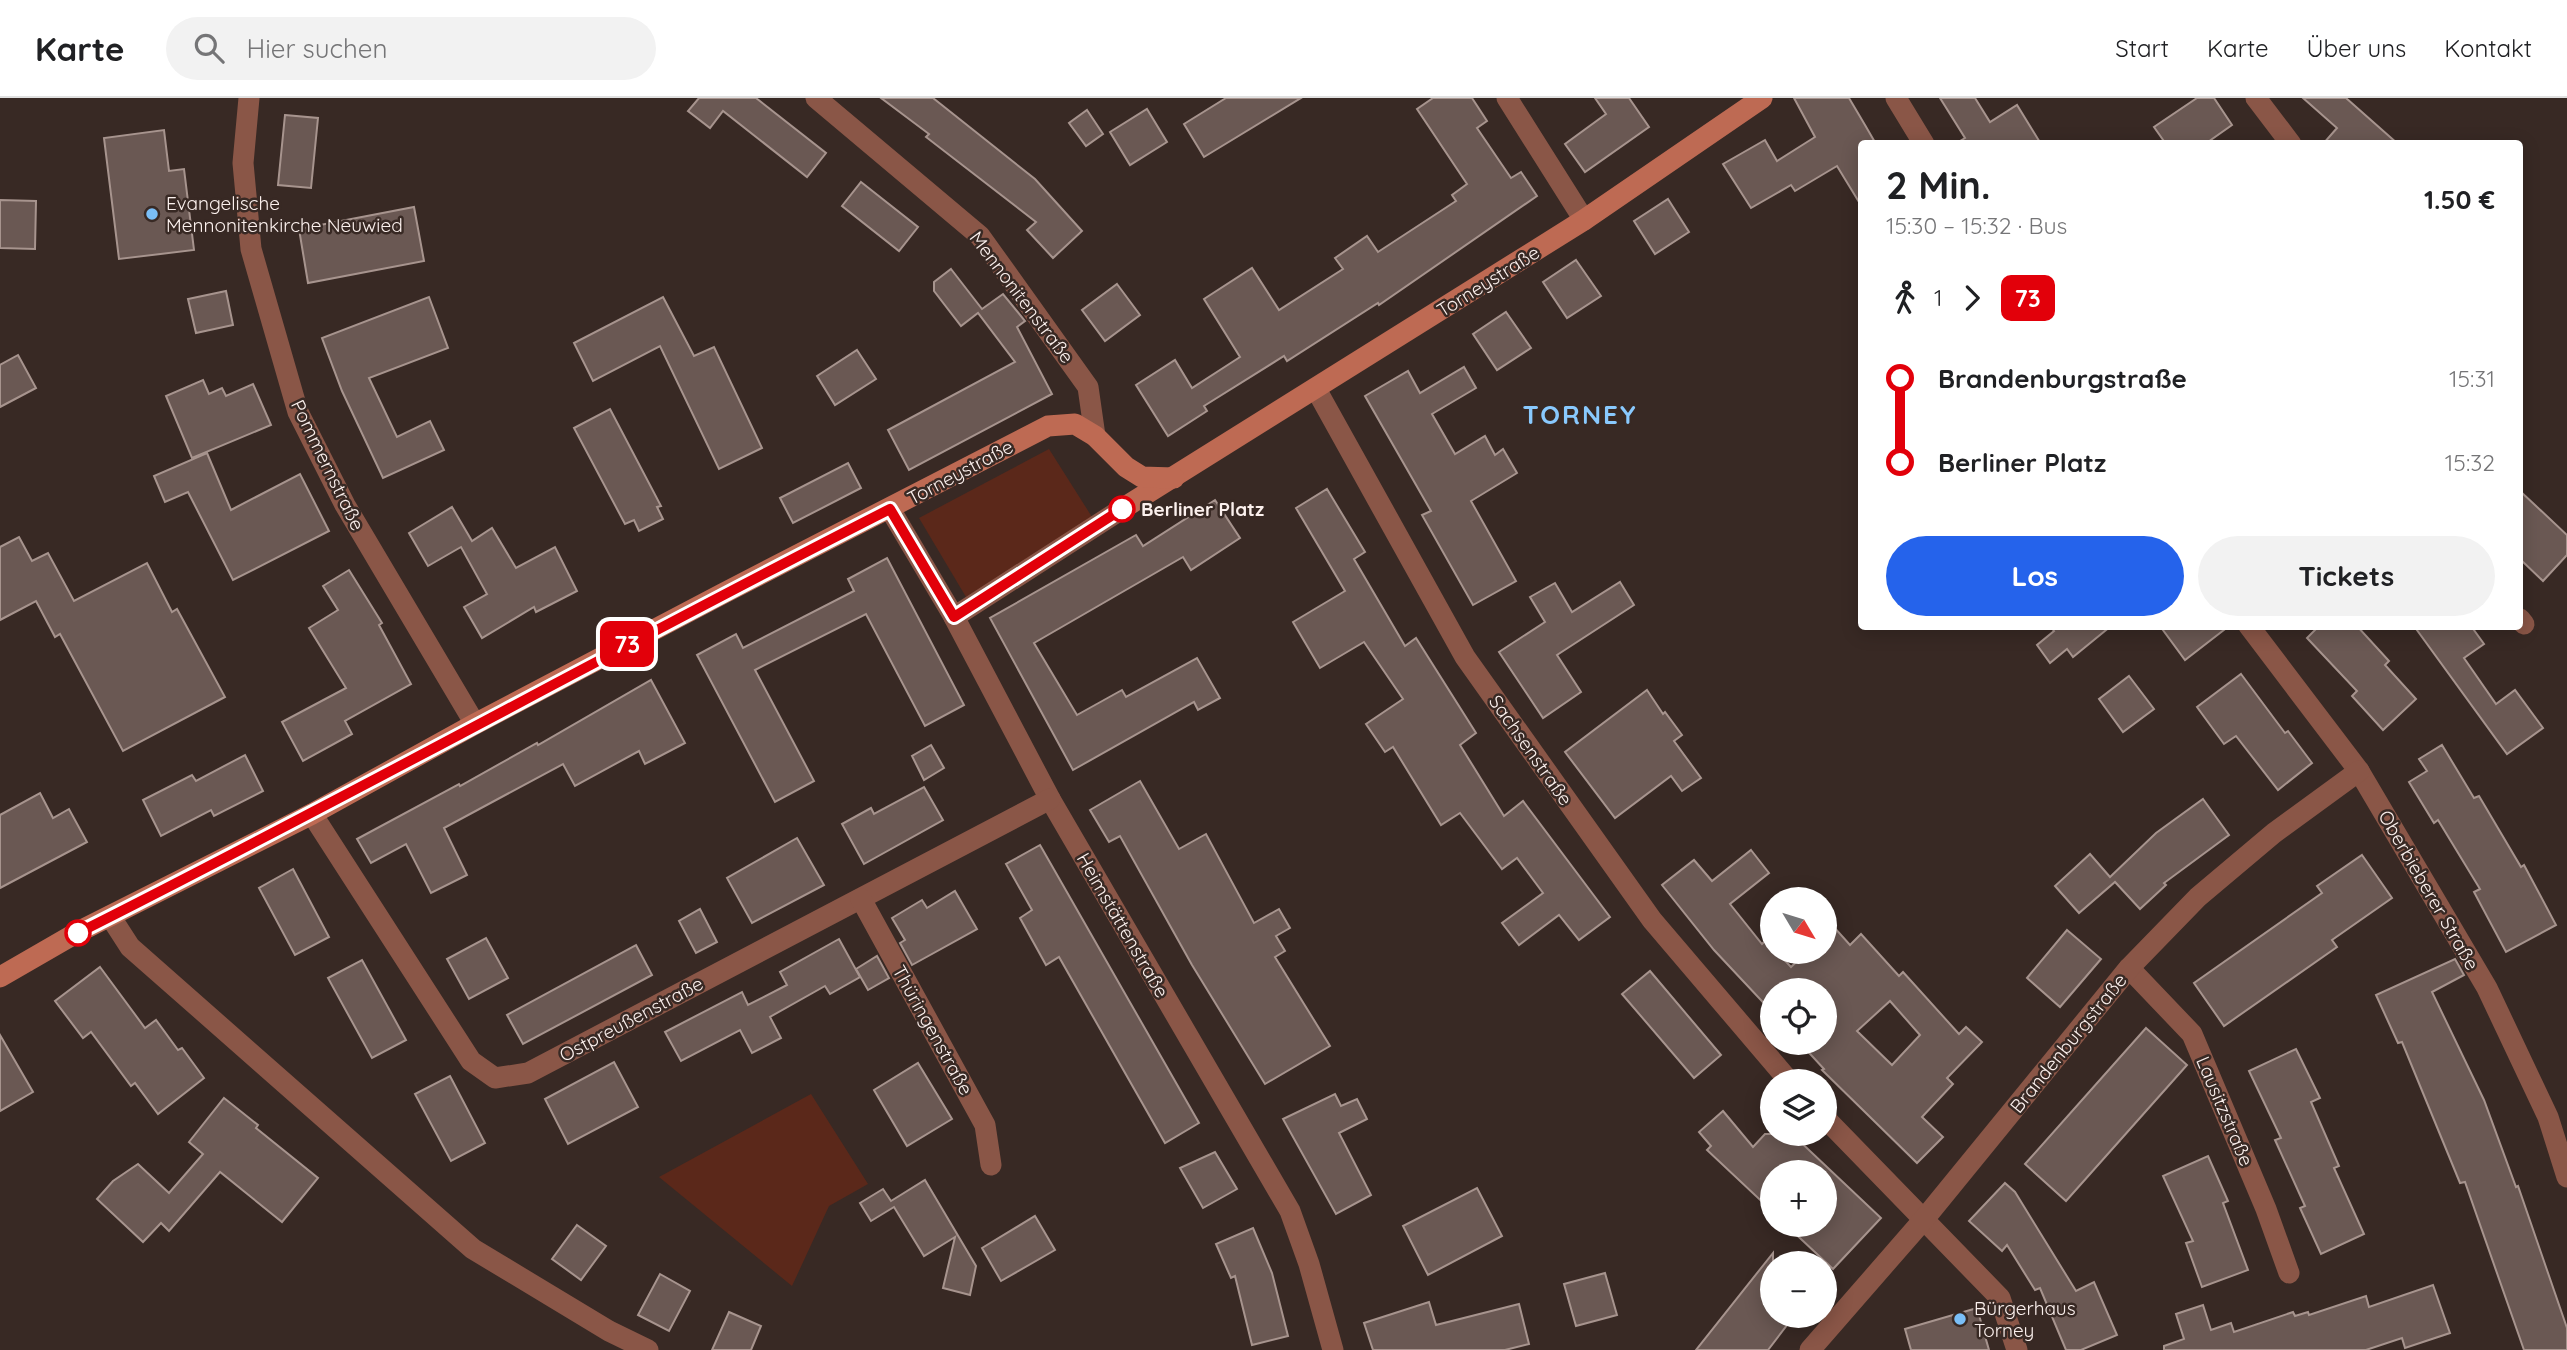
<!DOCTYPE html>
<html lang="de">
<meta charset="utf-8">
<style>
:root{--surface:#fff;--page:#f2f2f2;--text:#202124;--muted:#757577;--line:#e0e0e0;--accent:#2563eb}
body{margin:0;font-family:Quicksand,sans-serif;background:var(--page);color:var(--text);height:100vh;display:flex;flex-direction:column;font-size:26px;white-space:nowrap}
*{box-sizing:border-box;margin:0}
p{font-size:23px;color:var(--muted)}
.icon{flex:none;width:38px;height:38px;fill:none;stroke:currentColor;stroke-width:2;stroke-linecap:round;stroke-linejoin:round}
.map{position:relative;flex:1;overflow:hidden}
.drawer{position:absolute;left:1858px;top:42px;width:665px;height:490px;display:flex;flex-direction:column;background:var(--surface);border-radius:7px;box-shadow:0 4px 18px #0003}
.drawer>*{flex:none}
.badge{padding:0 14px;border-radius:10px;font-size:24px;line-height:46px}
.needle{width:46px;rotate:128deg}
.controls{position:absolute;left:1760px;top:789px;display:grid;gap:14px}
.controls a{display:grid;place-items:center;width:77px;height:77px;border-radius:50%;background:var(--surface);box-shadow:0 4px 18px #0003;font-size:35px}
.map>.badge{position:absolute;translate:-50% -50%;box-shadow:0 0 0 4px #fff}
.legs{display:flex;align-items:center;gap:10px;height:77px;padding:0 28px;font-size:23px}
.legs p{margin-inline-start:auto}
.head{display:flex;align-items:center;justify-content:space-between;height:119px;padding:0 28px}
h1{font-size:38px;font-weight:700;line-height:52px}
.action{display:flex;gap:14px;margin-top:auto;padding:14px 28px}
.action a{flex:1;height:80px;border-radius:42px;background:var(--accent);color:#fff;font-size:28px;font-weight:700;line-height:80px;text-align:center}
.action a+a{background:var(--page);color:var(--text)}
ul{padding:0 28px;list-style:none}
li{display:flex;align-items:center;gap:24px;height:84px;font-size:26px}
li i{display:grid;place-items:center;width:10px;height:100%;margin:0 9px;background:currentColor}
li i::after{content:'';width:18px;height:18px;margin:-9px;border:5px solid;border-radius:50%;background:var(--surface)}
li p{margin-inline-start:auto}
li:first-child i{background:linear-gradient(#0000 50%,currentColor 0)}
li:last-child i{background:linear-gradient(currentColor 50%,#0000 0)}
header{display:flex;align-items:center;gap:42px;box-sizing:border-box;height:98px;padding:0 35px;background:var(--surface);border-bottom:2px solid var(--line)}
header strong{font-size:33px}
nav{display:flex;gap:38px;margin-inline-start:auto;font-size:24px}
.search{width:490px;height:63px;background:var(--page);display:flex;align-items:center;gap:18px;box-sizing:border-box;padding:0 24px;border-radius:38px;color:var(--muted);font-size:26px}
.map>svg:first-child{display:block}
.green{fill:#5b281a}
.building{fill:#6a5853;stroke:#a7948e;stroke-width:2;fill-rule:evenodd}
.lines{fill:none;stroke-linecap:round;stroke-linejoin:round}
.street{stroke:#8a5647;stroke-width:21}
.secondary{stroke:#be6a53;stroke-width:21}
.line-1-casing{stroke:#fff;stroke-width:16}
.line-1{stroke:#e2000a;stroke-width:10}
.poi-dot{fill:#7abff8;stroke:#382924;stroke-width:2.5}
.stop-1-dot{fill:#fff;stroke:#e2000a;stroke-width:3.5}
.labels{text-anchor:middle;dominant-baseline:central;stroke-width:5;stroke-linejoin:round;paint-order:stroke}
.poi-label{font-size:19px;fill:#fbf0ed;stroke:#382924;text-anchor:start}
.street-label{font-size:19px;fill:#fbf0ed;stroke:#382924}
.stop-label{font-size:19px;font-weight:bold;fill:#fbf0ed;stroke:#382924;text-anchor:start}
.district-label{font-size:26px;font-weight:bold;letter-spacing:2px;fill:#89c9fe;stroke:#382924}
</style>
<header>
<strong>Karte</strong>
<div class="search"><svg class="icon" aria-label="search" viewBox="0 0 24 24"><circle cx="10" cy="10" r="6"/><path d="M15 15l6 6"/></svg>Hier suchen</div>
<nav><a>Start</a><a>Karte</a><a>Über uns</a><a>Kontakt</a></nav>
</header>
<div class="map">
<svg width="2567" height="1252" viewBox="0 0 2567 1252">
<rect width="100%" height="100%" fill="#382924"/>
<g class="green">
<path d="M1049,351L1092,419L966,499L919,420Z"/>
<path d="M811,996L868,1086L829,1108L792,1188L659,1079Z"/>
</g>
<g class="building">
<path d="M699,0H756L826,55L807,79L723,13L710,30L688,13Z"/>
<path d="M881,0H933L1035,81L1082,133L1053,160L1027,132L1036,124L926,39L929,36Z"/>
<path d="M1226,0H1301L1204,59L1184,26Z"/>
<path d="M1433,0H1472L1487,23L1477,30L1511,80L1521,74L1537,98L1379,207L1378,205L1287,263L1284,258L1204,308L1207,313L1168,338L1136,287L1175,262L1192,290L1240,259L1204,201L1252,170L1279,212L1343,171L1335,160L1367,138L1378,154L1456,103L1452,97L1467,86L1417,11Z"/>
<path d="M1595,0H1629L1649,29L1585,74L1565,46L1606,16Z"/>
<path d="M1794,0H1849L1865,27L1876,46H1862V109L1837,68L1795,93L1791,87L1751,110L1723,66L1765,42L1777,63L1815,39Z"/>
<path d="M1940,0H1975L1990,24L2017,7L2041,46H1955L1965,40Z"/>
<path d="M2197,0H2214L2232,27L2205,46H2166L2154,29Z"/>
<path d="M2303,0H2346L2398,46H2323L2337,30Z"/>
<path d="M1147,11L1167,44L1130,67L1110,34Z"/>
<path d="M1087,12L1103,36L1086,48L1069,25Z"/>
<path d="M285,17L318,20L311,90L278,87Z"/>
<path d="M164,32L169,73L184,71L194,152L119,161L104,40Z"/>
<path d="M861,84L918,129L899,153L842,108Z"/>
<path d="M1668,101L1689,134L1655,156L1634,123Z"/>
<path d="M0,102L36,103L35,151L0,150Z"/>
<path d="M414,109L424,163L308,185L299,131Z"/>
<path d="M1576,162L1601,198L1567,220L1543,184Z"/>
<path d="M951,171L982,211L1003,196L1025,223L1017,229L1052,296L909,372L888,332L1015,264L978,215L961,228L934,193V184Z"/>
<path d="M1117,186L1140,217L1105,243L1082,212Z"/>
<path d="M226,193L233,227L196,235L188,201Z"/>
<path d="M429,199L448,250L369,280L397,339L430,323L444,352L383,380L342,293L322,240Z"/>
<path d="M663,199L694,258L714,249L762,350L719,371L660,248L593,283L574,245Z"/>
<path d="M1506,214L1531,250L1497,272L1473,236Z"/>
<path d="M857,252L876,281L835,307L817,278Z"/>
<path d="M18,257L36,290L0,309V267Z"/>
<path d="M1464,269L1476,290L1432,316L1455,356L1485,338L1495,357L1503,351L1517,375L1471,403L1516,483L1473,507L1422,417L1431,413L1365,298L1408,273L1420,295Z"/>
<path d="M203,282L209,296L222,290L226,298L253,286L271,327L192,360L166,298Z"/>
<path d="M610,311L661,408L657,409L663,421L639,433L634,422L625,426L574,330Z"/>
<path d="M207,355L231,412L300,376L329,433L233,482L188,394L165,404L154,378Z"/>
<path d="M848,365L861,390L793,425L780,400Z"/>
<path d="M1327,391L1365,454L1354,461L1405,548L1416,540L1476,635L1460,647L1504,718L1523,703L1610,819L1579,842L1559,817L1519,847L1502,825L1543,795L1517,760L1502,771L1460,715L1441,727L1393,649L1385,654L1366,626L1403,601L1364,544L1320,570L1293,524L1345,493L1296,410Z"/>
<path d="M2520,393L2567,437V457L2543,483L2520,461Z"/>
<path d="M1215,402L1240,440L1191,472L1183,459L1034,545L1077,617L1122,592L1126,599L1197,560L1220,600L1198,612L1194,604L1073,672L990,520L1136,437L1143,448Z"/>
<path d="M452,409L472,443L492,430L516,470L555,449L577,493L536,514L534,509L482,540L464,509L487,496L461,449L428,468L409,435Z"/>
<path d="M19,439L32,463L48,455L74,503L147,465L172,514L177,511L225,599L123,653L60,536L55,539L36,503L0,522V449Z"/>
<path d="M887,460L964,607L925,628L866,516L755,572L814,683L775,704L697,557L736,536L743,550L854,493L848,481Z"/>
<path d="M349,472L382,525L379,527L411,586L345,623L352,636L303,663L282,624L346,590L309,530L338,512L323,488Z"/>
<path d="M1620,484L1634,507L1557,557L1581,594L1543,620L1499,554L1545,524L1530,499L1555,485L1572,514Z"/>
<path d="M2050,528H2111L2073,559L2067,551L2050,565L2037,547L2054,533Z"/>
<path d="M2160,528H2229L2185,562Z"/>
<path d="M2319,528H2357L2389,563L2385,567L2416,601L2383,632L2352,598L2357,593L2307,540Z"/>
<path d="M2414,528H2471L2484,546L2464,560L2496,606L2515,592L2543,630L2507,656Z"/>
<path d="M2241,576L2285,635L2288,633L2312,665L2278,692L2236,638L2224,646L2197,609Z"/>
<path d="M2129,578L2154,611L2123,634L2099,601Z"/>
<path d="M651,582L685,645L645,666L639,653L575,688L563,666L444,730L467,777L431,795L406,746L371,765L357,741L459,686L460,688L537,645L538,647Z"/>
<path d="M1647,592L1663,616L1665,614L1682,637L1674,643L1701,680L1682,693L1671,678L1615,720L1565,654Z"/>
<path d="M931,647L944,670L924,682L912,658Z"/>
<path d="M2442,647L2474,700L2479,698L2521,769L2524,767L2556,827L2506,854L2474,794L2480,791L2438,722L2434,725L2409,684L2427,673L2419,661Z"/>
<path d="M245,657L263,693L214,718L211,712L161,738L143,702L192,677L196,683Z"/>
<path d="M1140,683L1179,751L1206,736L1254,825L1279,811L1290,830L1276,838L1285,853L1275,859L1330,948L1265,986L1192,867L1120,738L1109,744L1090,712Z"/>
<path d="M924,689L943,722L864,766L842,726L871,710L874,716Z"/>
<path d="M40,695L53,720L69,711L87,744L0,790V717Z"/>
<path d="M2203,701L2229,737L2164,785L2166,787L2140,811L2115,784L2079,815L2055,788L2090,756L2110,779L2156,735Z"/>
<path d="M797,740L824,787L752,825L727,780Z"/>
<path d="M1040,747L1199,1025L1165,1045L1059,859L1046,867L1020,820L1032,812L1006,766Z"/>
<path d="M1751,752L1769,775L1730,806L1762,846L1766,842L1773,849V854H1777L1791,869L1807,854H1825V819L1850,847L1861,836L1899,878L1903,874L1959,936L1966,929L1982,944L1947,980L1953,986L1922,1019L1943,1039L1917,1065L1822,972L1824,971L1800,945H1825V892H1773V915L1714,852L1662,787L1694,762L1712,783ZM1890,903L1920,937L1892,967L1857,933Z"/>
<path d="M2362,757L2392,800L2332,842L2337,849L2224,928L2194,885L2322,795L2317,788Z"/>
<path d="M293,771L329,839L295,857L259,790Z"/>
<path d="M955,793L977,831L912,867L900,845L905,842L892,820L922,802L927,810Z"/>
<path d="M700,811L717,844L696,855L679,823Z"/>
<path d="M2067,832L2101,861L2060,909L2027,880Z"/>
<path d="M486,840L508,880L469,901L447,861Z"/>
<path d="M839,841L860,879L830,896L825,888L770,919L781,940L752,955L740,932L681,963L665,934L742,894L748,907L787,887L780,874Z"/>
<path d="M636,847L652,877L523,946L507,917Z"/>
<path d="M877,858L889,880L868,892L856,871Z"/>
<path d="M2455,861L2464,877L2432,894L2484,1002L2516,1089L2518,1088L2567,1230V1252H2524L2465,1084L2460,1085L2402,944L2398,945L2376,897Z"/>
<path d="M362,862L406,942L372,960L328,880Z"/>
<path d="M100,869L145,930L156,922L178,952L182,950L204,980L158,1016L135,985L131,988L91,934L83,940L55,903Z"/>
<path d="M1650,873L1721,957L1694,980L1622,896Z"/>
<path d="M2146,930L2187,967L2066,1103L2025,1066Z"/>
<path d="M0,937L33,994L0,1013Z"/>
<path d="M2296,951L2320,1000L2311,1004L2339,1068L2334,1070L2364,1136L2321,1156L2300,1110L2305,1108L2275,1042L2281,1040L2249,973Z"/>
<path d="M614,964L638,1009L568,1046L545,1001Z"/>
<path d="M918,965L952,1021L907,1048L874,992Z"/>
<path d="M450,978L485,1045L451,1063L415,996Z"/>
<path d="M1335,996L1341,1008L1357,1001L1367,1021L1339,1035L1371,1097L1336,1116L1283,1021Z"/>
<path d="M224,1000L258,1027L256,1030L318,1080L282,1124L220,1074L169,1133L161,1125L143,1144L97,1101L113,1083L138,1066L169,1095L203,1056L189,1044Z"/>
<path d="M1723,1013L1753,1049L1765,1036H1792L1881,1120L1833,1171L1786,1127H1825V1074H1773V1114L1707,1052L1711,1048L1699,1034Z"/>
<path d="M1215,1054L1237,1091L1203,1110L1180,1070Z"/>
<path d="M2208,1058L2228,1103L2223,1105L2248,1172L2202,1189L2186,1145L2193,1143L2163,1078Z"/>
<path d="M925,1082L976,1168L970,1197L943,1190L955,1139L924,1158L894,1109L871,1123L860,1105L883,1091L891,1103Z"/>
<path d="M2005,1085L2015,1094L2076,1193L2094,1184L2117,1237L2081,1252H2066L2040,1190L2035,1192L2007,1147L2002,1153L1969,1123Z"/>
<path d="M1477,1090L1502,1138L1428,1177L1403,1128Z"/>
<path d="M1035,1118L1055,1152L1001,1183L982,1150Z"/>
<path d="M577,1127L606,1148L581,1182L552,1161Z"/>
<path d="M1253,1130L1272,1175L1288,1238L1252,1247L1235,1178L1231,1180L1216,1146Z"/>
<path d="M1773,1155V1218H1794L1768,1252H1696Z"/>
<path d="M1605,1175L1617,1217L1576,1228L1564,1186Z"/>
<path d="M660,1176L690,1193L669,1233L638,1217Z"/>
<path d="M2433,1187L2450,1235L2405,1250L2402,1240L2366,1252H2164V1248L2184,1241L2176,1216L2203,1207L2211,1232L2231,1225L2234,1234L2293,1214L2295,1218L2308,1214L2309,1217L2366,1198L2369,1209Z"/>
<path d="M1429,1204L1436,1227L1519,1206L1529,1246L1505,1252H1373L1364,1225Z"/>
<path d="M1977,1210L1989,1252H1911L1905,1231Z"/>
<path d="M729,1214L761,1228L751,1252H712Z"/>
</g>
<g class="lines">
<g class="street">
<path d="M249,0L243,65L251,151L298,314L345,407L475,626"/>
<path d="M816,0L980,138L1088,289L1095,338"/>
<path d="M1507,0L1584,122"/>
<path d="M1896,0L1924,46"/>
<path d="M2256,0L2291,46"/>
<path d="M1316,291L1465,559L1652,822L1790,984"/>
<path d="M890,411L954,519L1050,701L1290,1113L1309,1166L1333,1252"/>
<path d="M954,519L1122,411"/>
<path d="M2520,521L2524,526"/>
<path d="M2249,528L2359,673L2487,890L2548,1019L2567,1079"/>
<path d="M312,716L471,963L495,980L528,975L1050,701"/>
<path d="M861,801L985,1027L991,1067"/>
<path d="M110,818L130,849L473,1151L609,1233L648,1252"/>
<path d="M2129,870L2192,936L2266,1111L2289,1175"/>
<path d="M1825,1020L2000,1200L2017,1252"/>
<path d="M1810,1252L1925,1120L2129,870L2198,799L2274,735L2359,673"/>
</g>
<g class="secondary">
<path d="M1122,411L1584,122L1762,0"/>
<path d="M0,879L78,834L312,716L475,626L724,495L1048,328L1075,326L1095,338L1126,369L1142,379L1174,380"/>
</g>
</g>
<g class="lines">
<g class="line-1-casing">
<path id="line-1" d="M78,835C351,698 618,549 890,411L954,519L1122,411"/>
</g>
<use href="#line-1" class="line-1"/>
</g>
<g class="poi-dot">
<circle cx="152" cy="116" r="7"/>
<circle cx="1960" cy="1221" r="7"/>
</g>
<g class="stop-1-dot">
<circle cx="1122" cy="411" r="12"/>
<circle cx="78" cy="835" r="12"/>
</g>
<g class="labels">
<g class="poi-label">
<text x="166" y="105">Evangelische<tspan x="166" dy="22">Mennonitenkirche Neuwied</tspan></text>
<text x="1974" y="1210">Bürgerhaus<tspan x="1974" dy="22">Torney</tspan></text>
</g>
<g class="street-label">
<text transform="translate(1488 183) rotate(-32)">Torneystraße</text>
<text transform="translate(1022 199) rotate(53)">Mennonitenstraße</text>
<text transform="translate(328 367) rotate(64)">Pommernstraße</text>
<text transform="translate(960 374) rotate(-28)">Torneystraße</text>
<text transform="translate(1531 652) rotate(55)">Sachsenstraße</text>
<text transform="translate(2429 792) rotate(60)">Oberbieberer Straße</text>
<text transform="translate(1123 827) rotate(60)">Heimstättenstraße</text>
<text transform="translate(631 921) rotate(-28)">Ostpreußenstraße</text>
<text transform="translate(933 932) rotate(61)">Thüringenstraße</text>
<text transform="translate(2068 945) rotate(-51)">Brandenburgstraße</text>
<text transform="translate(2225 1013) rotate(67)">Lausitzstraße</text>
</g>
<g class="stop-label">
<text x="1141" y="411">Berliner Platz</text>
</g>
<g class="district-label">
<text x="1580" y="316">TORNEY</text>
</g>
</g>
</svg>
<div class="controls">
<a><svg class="needle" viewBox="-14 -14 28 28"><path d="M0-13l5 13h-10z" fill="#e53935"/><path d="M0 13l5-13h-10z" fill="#757577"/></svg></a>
<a><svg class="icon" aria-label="locate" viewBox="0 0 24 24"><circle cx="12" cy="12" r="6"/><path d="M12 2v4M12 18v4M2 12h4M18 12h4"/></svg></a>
<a><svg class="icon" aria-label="layers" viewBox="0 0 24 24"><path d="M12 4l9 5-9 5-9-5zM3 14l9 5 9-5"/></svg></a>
<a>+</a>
<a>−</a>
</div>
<b class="badge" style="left:627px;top:546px;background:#e2000a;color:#fff">73</b>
<section class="drawer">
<div class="head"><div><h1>2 Min.</h1><p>15:30 – 15:32 · Bus</p></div><b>1.50 €</b></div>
<div class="legs"><svg class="icon" aria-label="walk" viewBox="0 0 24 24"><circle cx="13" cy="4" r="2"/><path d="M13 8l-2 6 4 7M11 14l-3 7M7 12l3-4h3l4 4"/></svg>1<svg class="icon" aria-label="forward" viewBox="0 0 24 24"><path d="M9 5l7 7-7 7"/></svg><b class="badge" style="background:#e2000a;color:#fff">73</b></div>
<ul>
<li><i style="color:#e2000a"></i><b>Brandenburgstraße</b><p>15:31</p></li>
<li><i style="color:#e2000a"></i><b>Berliner Platz</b><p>15:32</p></li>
</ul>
<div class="action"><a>Los</a><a>Tickets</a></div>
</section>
</div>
